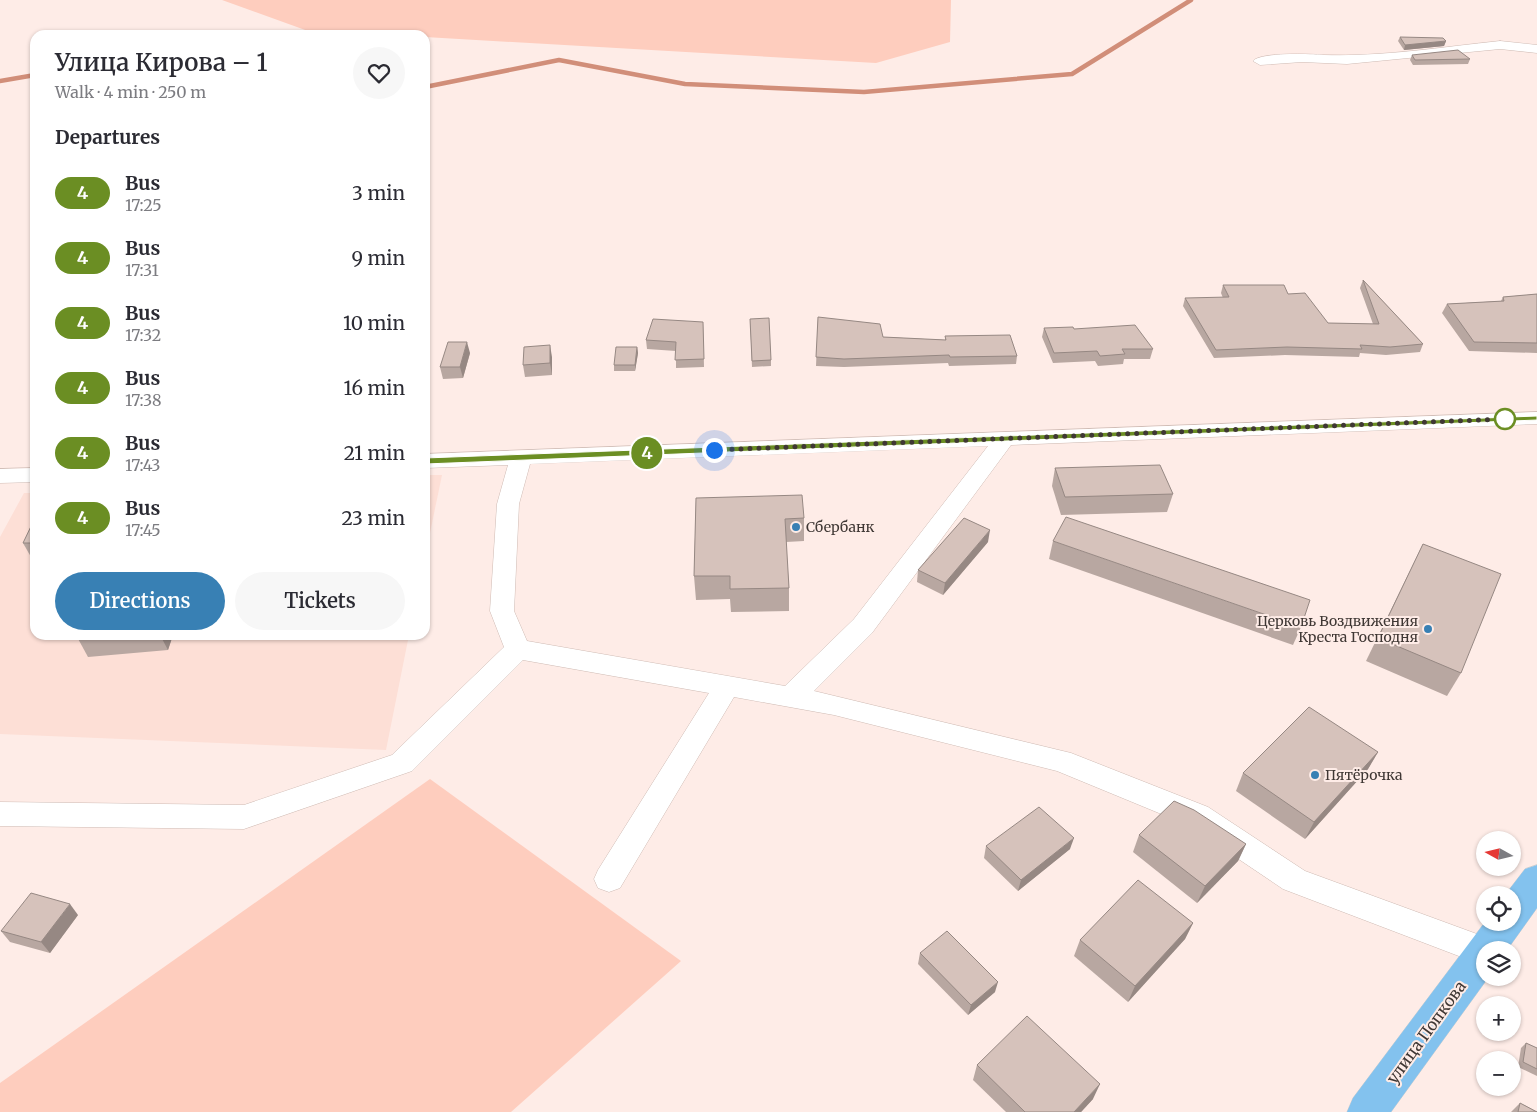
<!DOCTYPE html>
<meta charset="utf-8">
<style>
:root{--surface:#fff;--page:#f7f7f7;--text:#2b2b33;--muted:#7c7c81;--accent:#3880b4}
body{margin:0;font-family:Merriweather,serif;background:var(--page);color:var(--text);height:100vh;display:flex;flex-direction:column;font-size:19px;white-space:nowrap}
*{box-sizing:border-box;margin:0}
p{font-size:16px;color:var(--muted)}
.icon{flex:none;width:28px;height:28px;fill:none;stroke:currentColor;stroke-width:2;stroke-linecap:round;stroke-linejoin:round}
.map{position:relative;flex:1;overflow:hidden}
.sheet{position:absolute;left:30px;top:30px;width:400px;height:610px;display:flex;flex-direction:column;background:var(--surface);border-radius:15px;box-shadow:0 1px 4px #0004}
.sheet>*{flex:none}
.badge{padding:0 10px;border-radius:16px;font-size:18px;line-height:32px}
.needle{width:32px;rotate:278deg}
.fabs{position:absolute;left:1476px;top:831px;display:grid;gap:10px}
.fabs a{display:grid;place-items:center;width:45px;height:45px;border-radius:50%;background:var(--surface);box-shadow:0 1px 4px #0004;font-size:25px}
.you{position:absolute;width:25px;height:25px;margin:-12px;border:4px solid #fff;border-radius:50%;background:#1a73e8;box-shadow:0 0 0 8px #1a73e833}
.map>.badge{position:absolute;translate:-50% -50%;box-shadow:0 0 0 2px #fff}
h2{padding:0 25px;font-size:19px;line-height:45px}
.round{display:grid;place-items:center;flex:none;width:52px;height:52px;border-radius:26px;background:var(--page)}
.overview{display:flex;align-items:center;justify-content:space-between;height:85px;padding:0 25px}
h1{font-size:24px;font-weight:600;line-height:38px}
.cta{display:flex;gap:10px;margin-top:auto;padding:10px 25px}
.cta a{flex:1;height:58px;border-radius:30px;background:var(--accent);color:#fff;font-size:20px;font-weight:600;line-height:58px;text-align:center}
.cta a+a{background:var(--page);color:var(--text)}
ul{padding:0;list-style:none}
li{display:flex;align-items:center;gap:15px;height:65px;padding:0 25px}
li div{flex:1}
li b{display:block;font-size:19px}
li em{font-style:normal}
li .badge{min-width:55px;font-weight:700;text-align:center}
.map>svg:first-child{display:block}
.built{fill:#fddfd6}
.green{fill:#fecdbe}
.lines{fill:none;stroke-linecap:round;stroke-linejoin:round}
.stream{stroke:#d18e79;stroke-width:4.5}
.minor-casing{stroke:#cfbbb4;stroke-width:1}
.major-casing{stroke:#d1cfce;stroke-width:1}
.minor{fill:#fff;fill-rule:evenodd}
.major{fill:#83c2ee;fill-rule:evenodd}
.wall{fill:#b8a7a1}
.shaded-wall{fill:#968883}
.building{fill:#d6c2bb;stroke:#968883}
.line{fill:#6b8e23;stroke:#fff}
.walk{stroke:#3f3734;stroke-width:5;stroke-dasharray:0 9}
.stop-dot{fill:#fff;stroke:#6b8e23;stroke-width:2.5}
.poi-dot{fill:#3880b4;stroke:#feece7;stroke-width:2}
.labels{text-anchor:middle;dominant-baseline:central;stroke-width:4;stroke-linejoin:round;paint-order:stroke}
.poi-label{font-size:14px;fill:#3f3734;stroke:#feece7;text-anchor:start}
.near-street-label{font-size:16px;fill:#3f3734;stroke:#feece7}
</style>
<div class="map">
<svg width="1537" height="1112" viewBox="0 0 1537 1112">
<rect width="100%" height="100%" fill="#feece7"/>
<g class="built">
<path d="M425,475H442L425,557Z"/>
<path d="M24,493H35V635H409L386,750L0,734V537Z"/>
</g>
<g class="green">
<path d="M222,0H951L950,42L876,63L425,37V35L308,31Z"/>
<path d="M430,779L681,961L511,1112H0V1083Z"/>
</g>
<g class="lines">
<g class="stream">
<path d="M0,81L35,75"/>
<path d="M425,87L559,60L685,84L864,92L1072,74L1191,0"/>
</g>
<g class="minor-casing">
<g id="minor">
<path d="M1500,41L1537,45V53L1500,49L1347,64L1302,62L1260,65L1253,61C1260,52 1311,54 1324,55C1382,57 1442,47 1500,41Z"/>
<path d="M1537,412V424L1011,445L872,633L814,691L1071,753L1208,807L1305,871L1496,941L1500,950H1485V966L1283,889L1188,825L1057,771L834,715L734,697L620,888L609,892L598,888L594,879L598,870L709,693L523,660L412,771L244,829L0,826V802L244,805L392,755L504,647L490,611L497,504L508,465L425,468V454ZM988,446L854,619L785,686L527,641L514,611L519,504L530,464Z"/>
<path d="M35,468V482L0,483V469Z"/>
</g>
</g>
<g class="major-casing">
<path id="major" d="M1537,865V908L1507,950H1485V978H1488L1391,1112H1347L1353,1098L1485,922H1512V895H1505L1525,869Z"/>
</g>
<use href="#minor" class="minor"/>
<use href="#major" class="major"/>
</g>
<g class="wall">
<path d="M1400,37L1446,41L1444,46L1404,50L1398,41Z"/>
<path d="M1412,55L1470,59L1468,64L1413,65L1410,60Z"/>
<path d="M1363,280L1423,344L1420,352L1386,355L1360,353L1359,357L1285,355L1214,358L1183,306L1185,298H1223L1221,293L1223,285L1288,294L1328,323L1373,324L1360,288Z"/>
<path d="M1537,294V353L1469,351L1442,313L1447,304L1501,301L1503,297Z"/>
<path d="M818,317L883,337L945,340V336L1017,356L1016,364L949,366L948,363L844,367L816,366Z"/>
<path d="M750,319L771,360V366L752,367Z"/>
<path d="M703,322L704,367L676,368V351L647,349L646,340Z"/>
<path d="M1044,328L1074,329L1153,349L1150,359H1124L1123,364L1098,366L1095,361L1053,363L1042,337Z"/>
<path d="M637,347L638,353L635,371H614V365Z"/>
<path d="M470,353L463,378L443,379L440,367Z"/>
<path d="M552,357V375L525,377L523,365Z"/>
<path d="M1055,468L1173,494L1167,512L1061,515L1052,486Z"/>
<path d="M696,498L804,518V541L786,542L789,588V611L731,612L730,599L696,600L694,576Z"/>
<path d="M35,518V564L23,543Z"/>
<path d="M1053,541L1301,627L1293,645L1049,559Z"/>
<path d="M988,542L943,595L917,582L918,570Z"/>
<path d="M1423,544L1461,673L1447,696L1366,661Z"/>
<path d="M76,635H173L168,650L88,657Z"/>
<path d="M1378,752L1368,769L1305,839L1236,791L1243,773Z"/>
<path d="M1139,835L1246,844L1238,861L1197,903L1133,852Z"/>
<path d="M986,846L1070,849L1018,891L984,858Z"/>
<path d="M78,915L50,953L10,942L1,931Z"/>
<path d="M1193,923L1185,939L1128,1002L1074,956L1080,940Z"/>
<path d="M920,953L995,992L968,1015L918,964Z"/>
<path d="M1526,1043L1537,1048V1076L1518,1067L1521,1048Z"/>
<path d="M977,1065L1093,1099L1081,1112H1006L973,1080Z"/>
<path d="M1520,1103L1537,1112H1511Z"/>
</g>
<g class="shaded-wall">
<path d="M1446,41L1444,46L1404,50L1405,45Z"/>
<path d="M467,342L470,353L463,378L460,367Z"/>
<path d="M550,345L552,357V375L550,363Z"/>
<path d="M637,347L638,353L635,371V365Z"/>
<path d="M990,530L988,542L943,595L945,583Z"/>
<path d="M160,635H173L168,650Z"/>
<path d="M1378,752L1368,769L1305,839L1314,822Z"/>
<path d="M1074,838L1070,849L1018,891L1021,880Z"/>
<path d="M1246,844L1238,861L1197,903L1205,886Z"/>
<path d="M70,904L78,915L50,953L41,942Z"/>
<path d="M1193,923L1185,939L1128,1002L1135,986Z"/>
<path d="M998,982L995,992L968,1015L971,1005Z"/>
<path d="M1100,1084L1093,1099L1081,1112H1074Z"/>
</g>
<g class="building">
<path d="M1400,37L1443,38L1446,41L1405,45Z"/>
<path d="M1458,50L1470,59L1415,60L1412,55Z"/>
<path d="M1363,280L1423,344L1390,347L1360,345L1362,349L1287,347L1216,350L1185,298L1229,297L1223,285H1284L1288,294L1305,293L1328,323L1379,324Z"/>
<path d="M1537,294V343L1474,342L1447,304L1504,301L1503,297Z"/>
<path d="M818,317L880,324L883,337L946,340L945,336L1010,335L1017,356L950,357L949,355L844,359L816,357Z"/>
<path d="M769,318L771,360L752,361L750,319Z"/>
<path d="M653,319L703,322L704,359L675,360L676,342L646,340Z"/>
<path d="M1135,325L1153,349H1122L1125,354L1100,356L1097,351L1054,353L1044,328L1073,327L1074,329Z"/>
<path d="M448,342H467L460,367H440Z"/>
<path d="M550,345V363L523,365L524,347Z"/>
<path d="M616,347H637L635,365H614Z"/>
<path d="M1160,465L1173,494L1065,497L1055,468Z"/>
<path d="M802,495L804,518L785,519L789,588L730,589V576H694L696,498Z"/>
<path d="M1066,517L1310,600L1301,627L1053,541Z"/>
<path d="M35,518V543H23Z"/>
<path d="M964,518L990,530L945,583L918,570Z"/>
<path d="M1423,544L1501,574L1461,673L1378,638Z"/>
<path d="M1309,707L1378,752L1314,822L1243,773Z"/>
<path d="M1174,801L1194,810L1246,844L1205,886L1139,835Z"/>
<path d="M1039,807L1074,838L1021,880L986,846Z"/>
<path d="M1138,880L1193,923L1135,986L1080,940Z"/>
<path d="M31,893L70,904L41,942L1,931Z"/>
<path d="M947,931L998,982L971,1005L920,953Z"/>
<path d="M1027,1016L1100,1084L1074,1112H1025L977,1065Z"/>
<path d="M1526,1043L1537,1048V1069L1523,1062Z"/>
<path d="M1520,1103L1537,1112H1518Z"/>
</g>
<path class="line" d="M1537,416V420L425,464L421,461L425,458Z"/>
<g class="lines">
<path class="walk" d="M714,450L1505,419"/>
</g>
<circle class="stop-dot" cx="1505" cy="419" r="10"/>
<g class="poi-dot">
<circle cx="796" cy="527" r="5"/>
<circle cx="1428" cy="629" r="5"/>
<circle cx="1315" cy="775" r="5"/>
</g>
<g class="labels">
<g class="poi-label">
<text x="806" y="527">Сбербанк</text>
<text x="1418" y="621" text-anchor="end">Церковь Воздвижения<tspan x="1418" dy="16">Креста Господня</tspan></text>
<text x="1325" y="775">Пятёрочка</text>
</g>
<g class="near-street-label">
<text transform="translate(1426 1032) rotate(-54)">улица Попкова</text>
</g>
</g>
</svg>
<div class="fabs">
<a><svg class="needle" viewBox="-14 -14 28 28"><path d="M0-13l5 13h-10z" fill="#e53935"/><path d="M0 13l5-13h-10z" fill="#7c7c81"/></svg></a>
<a><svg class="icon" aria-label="locate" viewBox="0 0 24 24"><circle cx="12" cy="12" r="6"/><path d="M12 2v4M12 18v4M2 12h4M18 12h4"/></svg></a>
<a><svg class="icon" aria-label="layers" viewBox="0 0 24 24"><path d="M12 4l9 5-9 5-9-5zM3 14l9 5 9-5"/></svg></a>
<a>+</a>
<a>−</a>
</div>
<div class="you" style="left:714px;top:450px"></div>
<b class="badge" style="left:647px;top:453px;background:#6b8e23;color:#fff">4</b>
<section class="sheet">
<div class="overview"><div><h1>Улица Кирова – 1</h1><p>Walk · 4 min · 250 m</p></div><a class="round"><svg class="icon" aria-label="heart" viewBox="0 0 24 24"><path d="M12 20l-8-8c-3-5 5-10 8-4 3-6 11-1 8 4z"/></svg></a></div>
<h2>Departures</h2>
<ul>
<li><span class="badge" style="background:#6b8e23;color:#fff">4</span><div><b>Bus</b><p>17:25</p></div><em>3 min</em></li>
<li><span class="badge" style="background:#6b8e23;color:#fff">4</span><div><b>Bus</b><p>17:31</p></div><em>9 min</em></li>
<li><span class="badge" style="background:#6b8e23;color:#fff">4</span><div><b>Bus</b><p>17:32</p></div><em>10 min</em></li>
<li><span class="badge" style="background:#6b8e23;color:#fff">4</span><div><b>Bus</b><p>17:38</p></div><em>16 min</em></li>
<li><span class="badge" style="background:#6b8e23;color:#fff">4</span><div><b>Bus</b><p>17:43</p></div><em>21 min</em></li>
<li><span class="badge" style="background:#6b8e23;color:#fff">4</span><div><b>Bus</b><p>17:45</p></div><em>23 min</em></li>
</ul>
<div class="cta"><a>Directions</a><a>Tickets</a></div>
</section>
</div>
